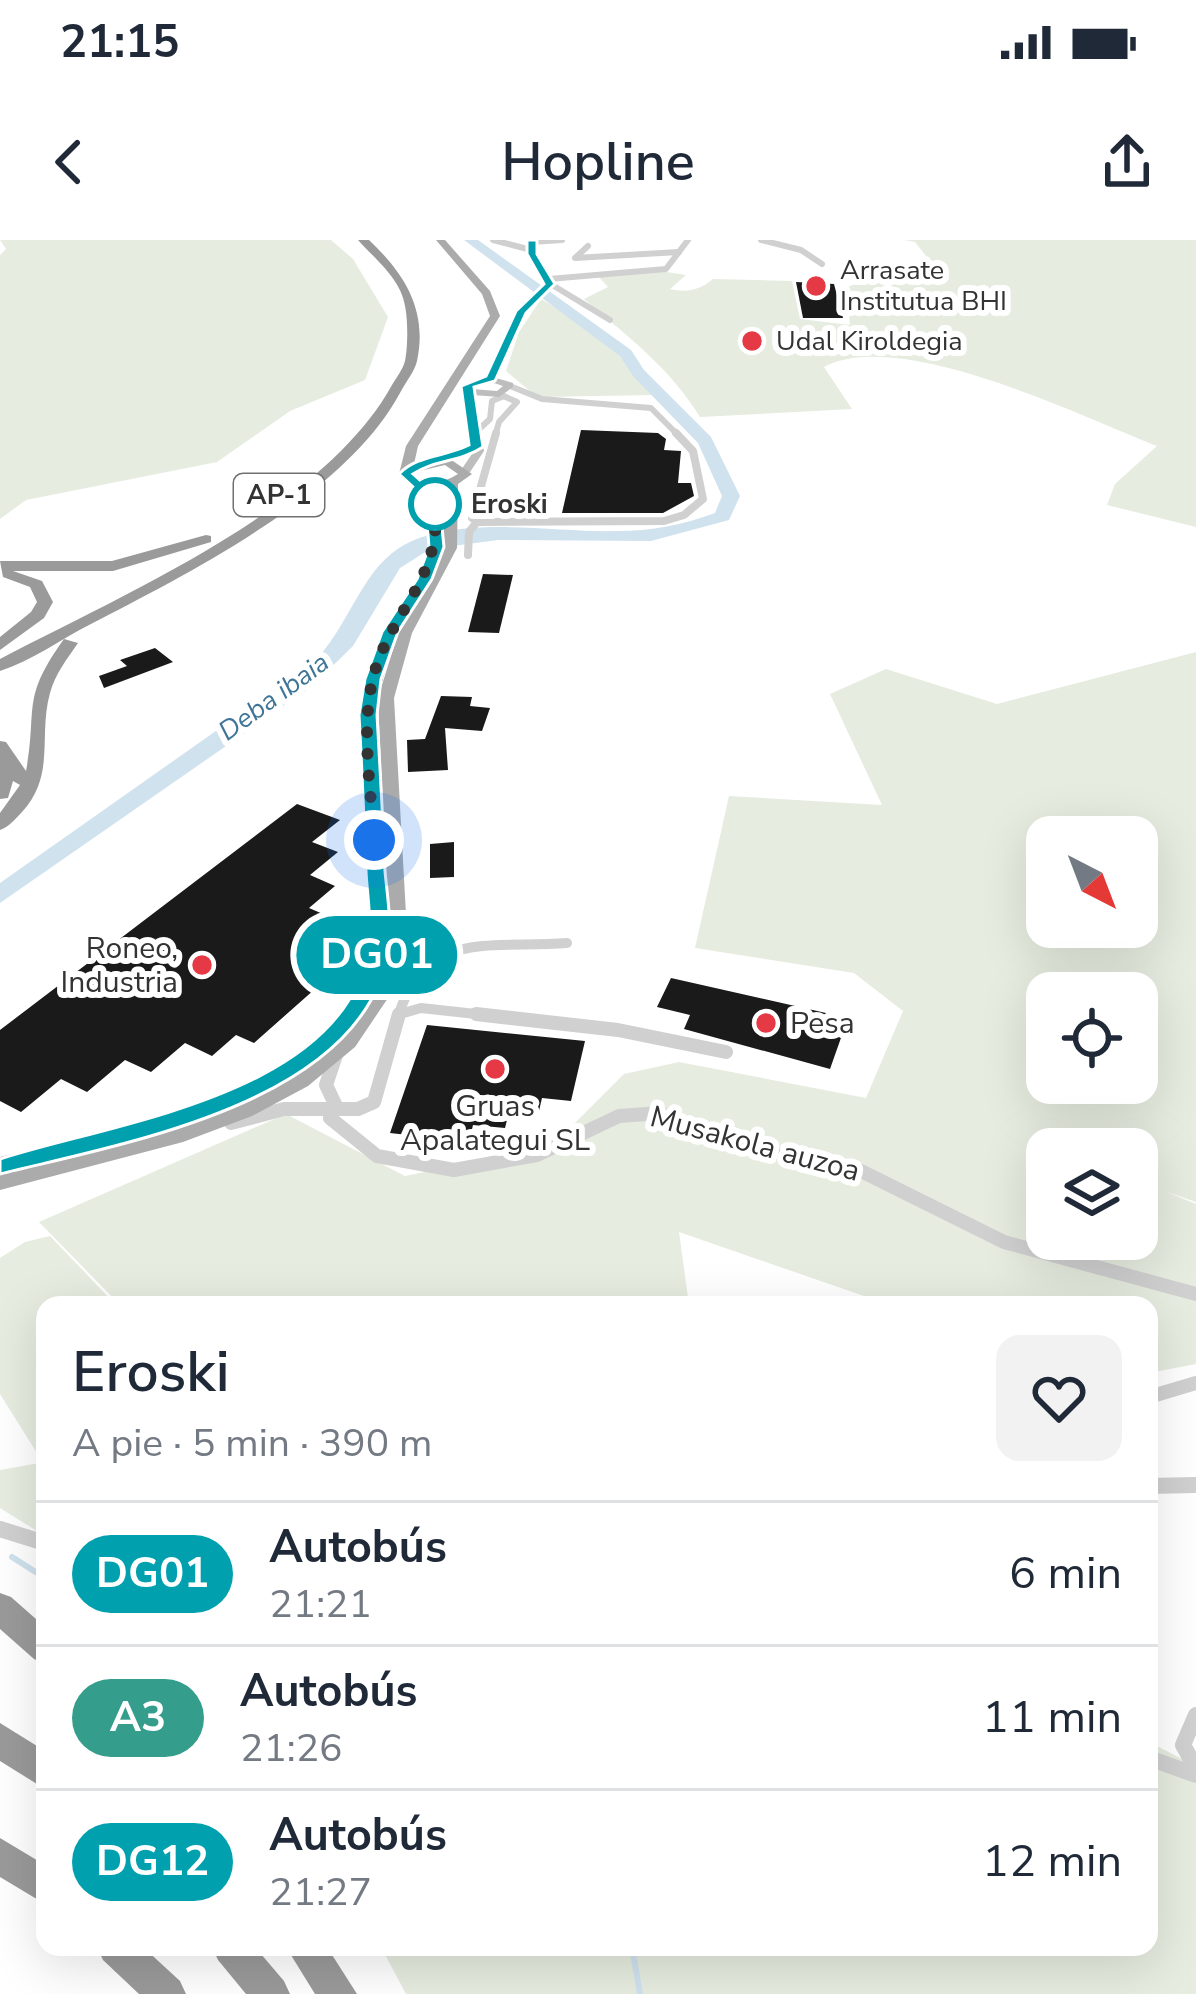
<!DOCTYPE html>
<html lang="es">
<meta charset="utf-8">
<style>
:root{--surface:#fff;--page:#f2f2f3;--text:#1f2937;--muted:#747a83;--line:#e0e1e3}
body{margin:0;font-family:"Nunito Sans",sans-serif;background:var(--page);color:var(--text);height:100vh;display:flex;flex-direction:column;font-size:45px;white-space:nowrap}
*{box-sizing:border-box;margin:0}
p{font-size:39px;color:var(--muted)}
.icon{flex:none;width:66px;height:66px;fill:none;stroke:currentColor;stroke-width:2;stroke-linecap:round;stroke-linejoin:round}
.map{position:relative;flex:1;overflow:hidden}
.drawer{position:absolute;left:36px;top:1056px;width:1122px;height:660px;display:flex;flex-direction:column;background:var(--surface);border-radius:24px;box-shadow:0 12px 48px #0002}
.drawer>*{flex:none}
.badge{padding:0 24px;border-radius:39px;font-size:42px;line-height:78px}
.needle{width:78px;rotate:138deg}
.controls{position:absolute;left:1026px;top:576px;display:grid;gap:24px}
.controls a{display:grid;place-items:center;width:132px;height:132px;border-radius:24px;background:var(--surface);box-shadow:0 12px 48px #0002;font-size:60px}
.you{position:absolute;width:60px;height:60px;margin:-30px;border:9px solid #fff;border-radius:50%;background:#1a73e8;box-shadow:0 0 0 18px #1a73e833}
.map>.badge{position:absolute;translate:-50% -50%;box-shadow:0 0 0 6px #fff}
.round{display:grid;place-items:center;flex:none;width:126px;height:126px;border-radius:24px;background:var(--page)}
.summary{display:flex;align-items:center;justify-content:space-between;height:204px;padding:0 36px}
h1{font-size:57px;font-weight:600;line-height:90px}
ul{padding:0;list-style:none}
li{display:flex;align-items:center;gap:36px;height:144px;padding:0 36px;border-top:3px solid var(--line)}
li div{flex:1}
li b{display:block;font-size:45px}
li em{font-style:normal}
li .badge{min-width:132px;font-weight:700;text-align:center}
.status{display:flex;justify-content:space-between;align-items:center;height:84px;padding:0 60px;background:var(--surface);direction:ltr}
.status svg{height:33px;fill:currentColor}
header{display:flex;justify-content:space-between;align-items:center;height:156px;padding:0 36px;background:var(--surface);font-size:54px;font-weight:600}
.map>svg:first-child{display:block}
.green{fill:#e6ecdf;fill-rule:evenodd}
.lines{fill:none;stroke-linecap:round;stroke-linejoin:round}
.stream{stroke:#cfe2ee;stroke-width:6}
.river{fill:#cfe2ee;fill-rule:evenodd}
.building{fill:#1a1a1a}
.street-far4{stroke:#d0d0d0;stroke-width:6}
.street-far3{stroke:#d0d0d0;stroke-width:8}
.street-far2{stroke:#d0d0d0;stroke-width:10}
.street-far1{stroke:#d0d0d0;stroke-width:14}
.street{stroke:#d0d0d0;stroke-width:16}
.secondary{fill:#bdbdbd;fill-rule:evenodd}
.primary{fill:#ababab;fill-rule:evenodd}
.highway{fill:#9a9a9a;fill-rule:evenodd}
.line{fill:#00a0ae;stroke:#fff;stroke-width:3}
.walk{stroke:#333;stroke-width:12;stroke-dasharray:0 21.6}
.poi-dot{fill:#e63946;stroke:#fff;stroke-width:4.5}
.stop-dot{fill:#fff;stroke:#00a0ae;stroke-width:6}
.labels{text-anchor:middle;dominant-baseline:central;stroke-width:12;stroke-linejoin:round;paint-order:stroke}
.far-poi-label{font-size:27px;fill:#333;stroke:#fff;text-anchor:start}
.shield{fill:#fff;stroke:#707070;stroke-width:3}
.shield-label{font-size:27px;font-weight:bold;fill:#333}
.far-stop-label{font-size:27px;font-weight:bold;fill:#333;stroke:#fff;text-anchor:start}
.far-water-label{font-size:27px;font-style:italic;fill:#3f7597;stroke:#fff}
.poi-label{font-size:30px;fill:#333;stroke:#fff;text-anchor:end}
.street-label{font-size:30px;fill:#333;stroke:#fff}
</style>
<div class="status"><b>21:15</b><svg viewBox="0 0 49 12"><path d="M0 12V9h3v3zM5 12V6h3v6zM10 12V3h3v9zM15 12V0h3v12zM26 1h20v11H26zM47 4h2v5h-2z"/></svg></div>
<header><svg class="icon" aria-label="back" viewBox="0 0 24 24"><path d="M15 5l-7 7 7 7"/></svg>Hopline<svg class="icon" aria-label="share" viewBox="0 0 24 24"><path d="M12 15V3M7 8l5-5 5 5M5 13v7h14v-7"/></svg></header>
<div class="map">
<svg width="1196" height="1754" viewBox="0 0 1196 1754">
<rect width="100%" height="100%" fill="#fff"/>
<g class="green">
<path d="M0,0H331L353,19L388,77L365,140L290,171L217,222L26,260L0,279V15L6,9Z"/>
<path d="M904,0H1196V287L1107,265L1115,244L1157,206C1081,176 899,87 824,127L852,169L700,177C669,126 624,94 584,59L608,47L597,35L660,31L686,35L670,49C687,53 700,50 713,39L792,41L800,79L850,85L847,47L859,43L860,24L924,23L926,16L915,2Z"/>
<path d="M541,59L607,98L655,155L537,157L506,131L519,92Z"/>
<path d="M1196,412V962L1164,951L1196,964V1124L1149,1133V1065H890L679,992L689,1065H120L39,982L286,874L405,936L552,906L624,834L679,822L866,858L903,771L854,733L695,708L729,556L882,565L830,454L886,429L997,464ZM1047,597H1137V687H1047ZM1047,753H1137V843H1047ZM1047,909H1137V999H1047Z"/>
<path d="M50,996L116,1065H45L42,1221L0,1154V1018L25,1002Z"/>
<path d="M45,1222V1296L0,1268V1230Z"/>
<path d="M1149,1502L1196,1526V1754H406L381,1707H1149Z"/>
</g>
<g class="lines">
<g class="stream">
<path d="M12,1317L45,1338"/>
<path d="M632,1707L640,1754"/>
</g>
<path class="river" d="M464,0H478L631,110L644,130L711,197L740,256L729,280L651,301L498,300L430,309L400,328L353,406L311,447L0,663V643L311,424C347,392 359,334 399,308C455,273 554,293 617,291C652,291 682,285 715,273L722,256L698,203L633,136L620,116Z"/>
</g>
<g class="building">
<path d="M796,42L834,44L843,78H803Z"/>
<path d="M581,190L658,193L666,199L664,210L681,211L678,243H691L694,256L663,273H562Z"/>
<path d="M483,334L513,335L499,393L468,392Z"/>
<path d="M155,408L173,422L104,448L99,436L127,426L120,420Z"/>
<path d="M441,456L472,457L470,466L490,468L482,491L445,488L448,530L408,532L407,500L425,499Z"/>
<path d="M297,564L340,580L312,602L338,612L310,635L335,646L309,668L330,677L298,703L328,716L308,734L324,741L254,803L236,795L212,816L185,803L151,832L125,820L87,852L61,839L21,872L0,861V790Z"/>
<path d="M454,602V637L430,638V604Z"/>
<path d="M671,738L848,778L830,829L684,789L690,775L657,767Z"/>
<path d="M427,785L585,801L571,861L542,858L538,875L509,872L505,888L473,885L469,902L390,893Z"/>
</g>
<g class="lines">
<g class="street-far4">
<path d="M493,0L531,10"/>
<path d="M761,0L801,10L822,24"/>
<path d="M531,2L562,0"/>
<path d="M588,6L575,18L679,12"/>
<path d="M549,39L666,29L688,0"/>
<path d="M549,43L610,80"/>
<path d="M510,146L542,159L651,168L679,196"/>
<path d="M475,193L490,179L492,161L504,156"/>
<path d="M495,196L499,182L517,162L499,154"/>
</g>
<g class="street-far3">
<path d="M477,282L664,281L684,275L703,259L693,211L676,193"/>
<path d="M468,315L469,292L477,282L472,278L496,193"/>
</g>
<g class="street-far2">
<path d="M400,774L421,768L503,777"/>
<path d="M398,777C424,688 490,709 567,703"/>
</g>
<g class="street-far1">
<path d="M476,774L618,790L726,812"/>
<path d="M336,815L326,845L336,866L330,878L377,916L454,930L537,915L619,876L660,873L714,899L861,931L1004,1002L1196,1054"/>
<path d="M231,883L284,869H358L374,862L399,774"/>
<path d="M1149,1157L1196,1143"/>
</g>
<g class="street">
<path d="M1149,1246L1196,1245"/>
<path d="M0,1289L45,1303"/>
<path d="M1196,1475L1183,1505L1196,1528"/>
<path d="M1149,1518L1196,1535"/>
</g>
<path class="secondary" d="M528,0H536V15L553,44L525,73L496,138L513,143V147L499,157L473,155L484,211L470,232H462L461,230L474,211L462,146L487,137L517,72L545,44L528,15ZM491,142L503,146L497,151L472,149Z"/>
<path class="primary" d="M436,0H445L490,51L500,76L418,206L414,224L447,217L472,234L458,244L457,308L412,393L394,458L407,692L388,758L355,807L308,846L252,876L183,902L0,950V934C66,918 134,904 198,880L102,909L0,933V917C116,890 324,858 365,726C373,702 372,677 370,653C364,571 349,487 377,408L384,404L391,408L378,458L398,393L443,308L446,248L431,250L441,265L443,288L432,291C422,249 426,264 399,234L406,206L490,76L482,54ZM445,225L458,234C442,244 426,246 411,233ZM378,459L386,637L376,506Z"/>
<g class="highway">
<path d="M358,0H369C404,33 428,70 417,121C415,131 405,143 400,153C345,255 190,333 89,385C60,400 31,421 0,431V419C123,354 323,270 392,145C396,138 403,129 405,121C408,106 408,80 405,66C401,39 375,19 358,0Z"/>
<path d="M206,295L211,296V302L113,331H13L42,341L53,362L44,378L0,410V397L31,372L37,362L30,347L3,337L0,321H112Z"/>
<path d="M64,399L78,403C67,419 55,434 50,453C38,496 56,535 22,572C14,580 10,586 0,590V573L20,545L13,541L8,558L0,559V501L6,502L26,531C38,467 20,460 64,399Z"/>
<path d="M0,1353L11,1357L45,1387V1424L34,1419L0,1389Z"/>
<path d="M0,1483L45,1511V1549L0,1521Z"/>
<path d="M0,1598L45,1625V1664L0,1637Z"/>
<path d="M97,1707H143L180,1741L186,1754H139L103,1720Z"/>
<path d="M212,1707H255L284,1741L290,1754H246L218,1720Z"/>
<path d="M286,1707H327L357,1754H315Z"/>
</g>
</g>
<path class="line" d="M527,0H537V14L555,44L526,73L495,141L474,147L483,207C461,222 433,220 413,234L439,257L444,307L432,339L398,392L381,439L377,475C380,527 383,579 385,631C387,654 392,682 389,705C370,862 124,903 0,934V919C108,883 349,856 369,704C372,681 367,654 366,631C364,579 362,527 359,475L365,439L382,392L417,339L429,307L425,258L399,234C417,215 445,217 469,205L461,146L486,136L516,71L544,44L527,14Z"/>
<g class="lines">
<path class="walk" d="M374,600C371,547 360,486 374,434C393,367 442,340 435,264"/>
</g>
<g class="poi-dot">
<circle cx="816" cy="46" r="12"/>
<circle cx="752" cy="101" r="12"/>
<circle cx="202" cy="725" r="12"/>
<circle cx="766" cy="783" r="12"/>
<circle cx="495" cy="829" r="12"/>
</g>
<circle class="stop-dot" cx="435" cy="264" r="24"/>
<g class="labels">
<g class="far-poi-label">
<text x="840" y="30">Arrasate<tspan x="840" dy="31">Institutua BHI</tspan></text>
<text x="776" y="101">Udal Kiroldegia</text>
</g>
<rect class="shield" x="234" y="234" width="90" height="42" rx="9"/>
<g class="shield-label">
<text x="279" y="255">AP-1</text>
</g>
<g class="far-stop-label">
<text x="471" y="264">Eroski</text>
</g>
<g class="far-water-label">
<text transform="translate(274 457) rotate(-36)">Deba ibaia</text>
</g>
<g class="poi-label">
<text x="178" y="708">Roneo,<tspan x="178" dy="34">Industria</tspan></text>
<text x="790" y="783" text-anchor="start">Pesa</text>
<text x="495" y="866" text-anchor="middle">Gruas<tspan x="495" dy="34">Apalategui SL</tspan></text>
</g>
<g class="street-label">
<text transform="translate(755 904) rotate(15)">Musakola auzoa</text>
</g>
</g>
</svg>
<div class="controls">
<a><svg class="needle" viewBox="-14 -14 28 28"><path d="M0-13l5 13h-10z" fill="#e53935"/><path d="M0 13l5-13h-10z" fill="#747a83"/></svg></a>
<a><svg class="icon" aria-label="locate" viewBox="0 0 24 24"><circle cx="12" cy="12" r="6"/><path d="M12 2v4M12 18v4M2 12h4M18 12h4"/></svg></a>
<a><svg class="icon" aria-label="layers" viewBox="0 0 24 24"><path d="M12 4l9 5-9 5-9-5zM3 14l9 5 9-5"/></svg></a>
</div>
<div class="you" style="left:374px;top:600px"></div>
<b class="badge" style="left:377px;top:715px;background:#00a0ae;color:#fff">DG01</b>
<section class="drawer">
<div class="summary"><div><h1>Eroski</h1><p>A pie · 5 min · 390 m</p></div><a class="round"><svg class="icon" aria-label="heart" viewBox="0 0 24 24"><path d="M12 20l-8-8c-3-5 5-10 8-4 3-6 11-1 8 4z"/></svg></a></div>
<ul>
<li><span class="badge" style="background:#00a0ae;color:#fff">DG01</span><div><b>Autobús</b><p>21:21</p></div><em>6 min</em></li>
<li><span class="badge" style="background:#349d8b;color:#fff">A3</span><div><b>Autobús</b><p>21:26</p></div><em>11 min</em></li>
<li><span class="badge" style="background:#00a0ae;color:#fff">DG12</span><div><b>Autobús</b><p>21:27</p></div><em>12 min</em></li>
</ul>
</section>
</div>
